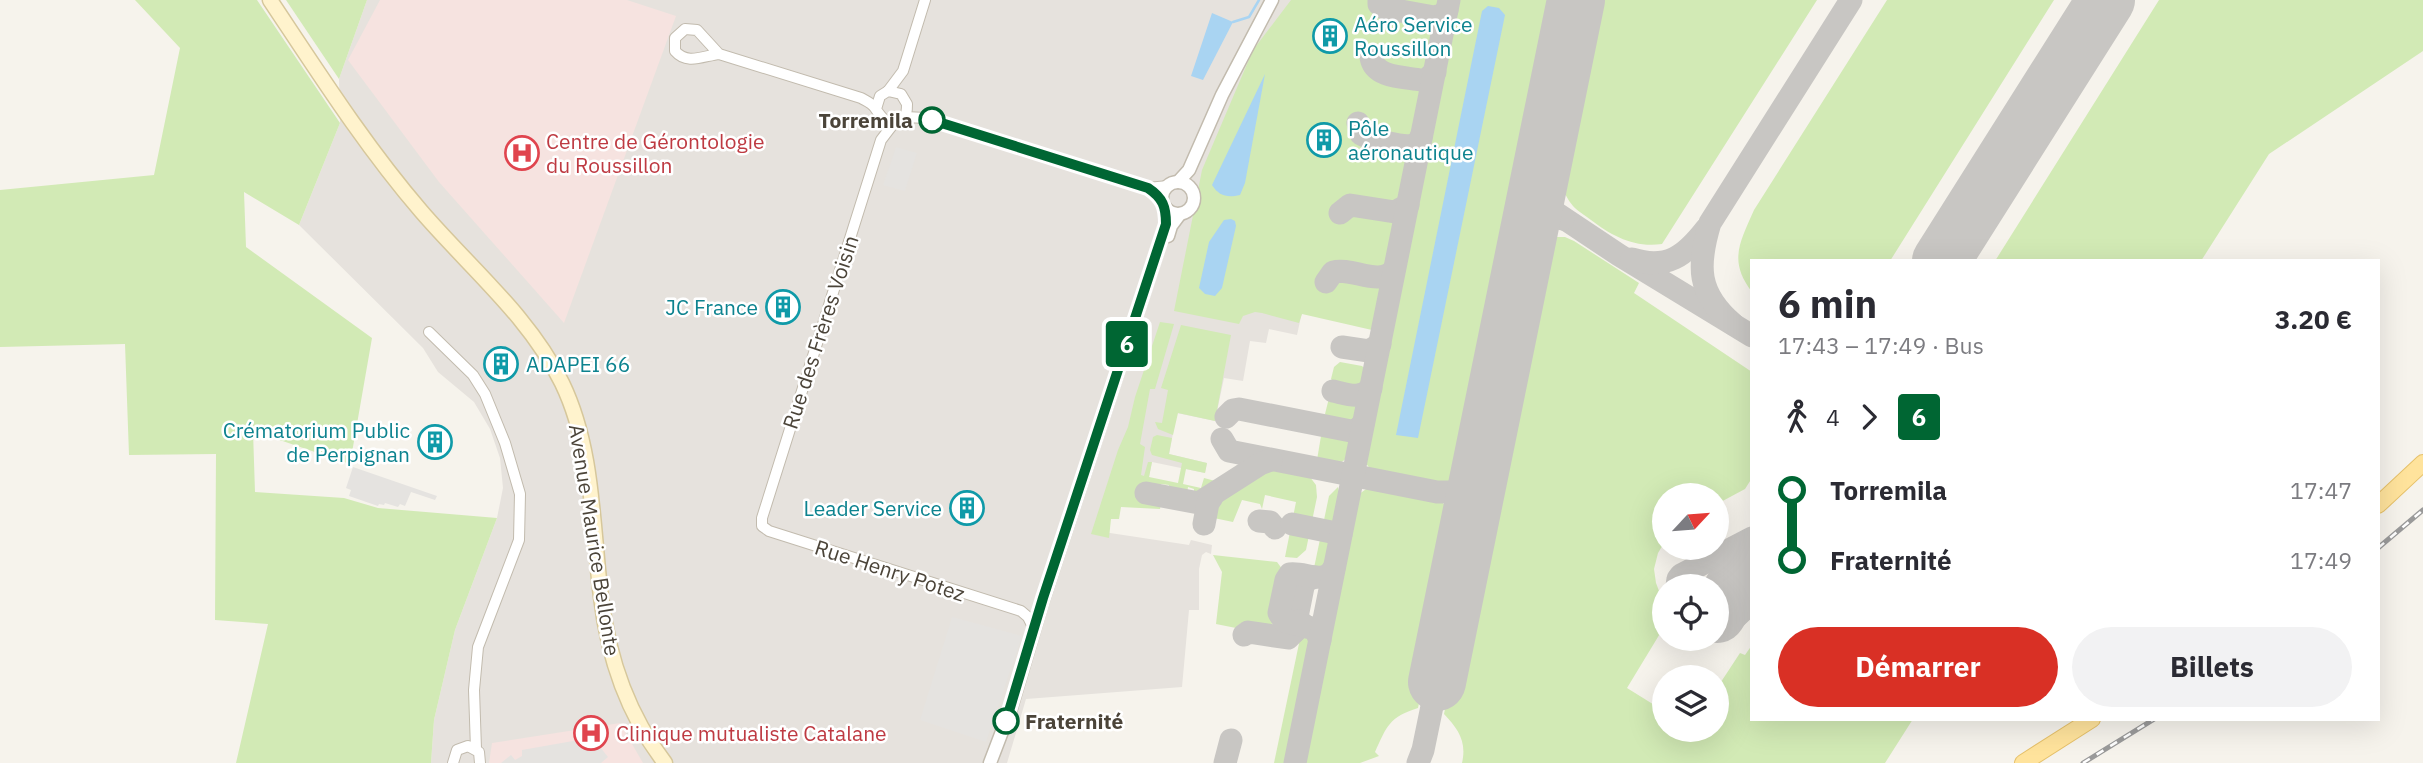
<!DOCTYPE html>
<html lang="fr">
<meta charset="utf-8">
<style>
:root{--surface:#fff;--page:#f2f2f3;--text:#2b2b33;--muted:#7c7c81;--accent:#d93025}
body{margin:0;font-family:"IBM Plex Sans",sans-serif;background:var(--page);color:var(--text);height:100vh;display:flex;flex-direction:column;font-size:26px;white-space:nowrap}
*{box-sizing:border-box;margin:0}
p{font-size:23px;color:var(--muted)}
.icon{flex:none;width:38px;height:38px;fill:none;stroke:currentColor;stroke-width:2;stroke-linecap:round;stroke-linejoin:round}
.map{position:relative;flex:1;overflow:hidden}
.sheet{position:absolute;left:1750px;top:259px;width:630px;height:462px;display:flex;flex-direction:column;background:var(--surface);border-radius:0px;box-shadow:0 7px 28px #0002}
.sheet>*{flex:none}
.badge{padding:0 14px;border-radius:5px;font-size:24px;line-height:46px}
.needle{width:46px;rotate:64deg}
.fabs{position:absolute;left:1652px;top:483px;display:grid;gap:14px}
.fabs a{display:grid;place-items:center;width:77px;height:77px;border-radius:50%;background:var(--surface);box-shadow:0 7px 28px #0002;font-size:35px}
.map>.badge{position:absolute;translate:-50% -50%;box-shadow:0 0 0 4px #fff}
.legs{display:flex;align-items:center;gap:10px;height:77px;padding:0 28px;font-size:23px}
.legs p{margin-inline-start:auto}
.summary{display:flex;align-items:center;justify-content:space-between;height:119px;padding:0 28px}
h1{font-size:38px;font-weight:800;line-height:52px}
.button{display:flex;gap:14px;margin-top:auto;padding:14px 28px}
.button a{flex:1;height:80px;border-radius:42px;background:var(--accent);color:#fff;font-size:28px;font-weight:800;line-height:80px;text-align:center}
.button a+a{background:var(--page);color:var(--text)}
ul{padding:0 28px;list-style:none}
li{display:flex;align-items:center;gap:24px;height:70px;font-size:26px}
li i{display:grid;place-items:center;width:10px;height:100%;margin:0 9px;background:currentColor}
li i::after{content:'';width:18px;height:18px;margin:-9px;border:5px solid;border-radius:50%;background:var(--surface)}
li p{margin-inline-start:auto}
li:first-child i{background:linear-gradient(#0000 50%,currentColor 0)}
li:last-child i{background:linear-gradient(currentColor 50%,#0000 0)}
.map>svg:first-child{display:block}
.industrial{fill:#e6e2dd}
.medical{fill:#f6e3e0}
.green{fill:#d2eab5}
.parking{fill:#e5e3e0}
.water{fill:#a9d4f2}
.lines{fill:none;stroke-linecap:round;stroke-linejoin:round}
.stream{stroke:#a9d4f2;stroke-width:2.5}
.taxiway{stroke:#c8c6c3;stroke-width:23}
.runway{stroke:#c8c6c3;stroke-width:58}
.minor-casing{stroke:#c2bbae;stroke-width:12}
.tertiary-casing{stroke:#c2bbae;stroke-width:15}
.secondary-casing{stroke:#d6c79b;stroke-width:17}
.primary-casing{stroke:#e6c16a;stroke-width:18}
.minor{stroke:#fff;stroke-width:10}
.tertiary{stroke:#fff;stroke-width:12}
.secondary{stroke:#fff3cd;stroke-width:14}
.primary{stroke:#ffe39c;stroke-width:16}
.rail-casing{stroke:#9a9a9a;stroke-width:5}
.rail{stroke:#fff;stroke-width:2.5;stroke-dasharray:8;stroke-linecap:butt}
.line-1-casing{stroke:#fff;stroke-width:16}
.line-1{stroke:#063;stroke-width:10}
.stop-1-dot{fill:#fff;stroke:#063;stroke-width:3.5}
.labels{text-anchor:middle;dominant-baseline:central;stroke-width:5;stroke-linejoin:round;paint-order:stroke}
.culture-label{font-size:21px;fill:#0d838f;stroke:#fff;text-anchor:start}
.stop-label{font-size:21px;font-weight:bold;fill:#4b4439;stroke:#fff;text-anchor:end}
.health-label{font-size:21px;fill:#be3a42;stroke:#fff;text-anchor:start}
.street-label{font-size:21px;fill:#4b4439;stroke:#fff}
</style>
<div class="map">
<svg width="2423" height="763" viewBox="0 0 2423 763">
<rect width="100%" height="100%" fill="#f6f3ec"/>
<path class="industrial" d="M367,0H1323L1311,271L1297,335L1269,329L1266,343L1250,341L1243,381L1224,378L1215,421L1177,413L1169,454L1207,463L1205,473L1152,462L1149,477L1097,531L1189,545L1191,540L1212,545L1211,554L1206,552L1202,555L1199,569V610H1189L1182,687L1026,699L1007,763H431L434,720L455,630L497,518L503,488L500,458L490,429L474,402L438,372L423,348L299,225L340,123L339,79Z"/>
<g class="medical">
<path d="M380,0H627L676,16L564,323L439,182L348,60Z"/>
<path d="M620,723L643,763H489L492,743Z"/>
</g>
<g class="green">
<path d="M135,0H257L340,123L299,225L244,192L246,247L372,338L350,464L253,431L255,492L344,498L378,508L497,518L455,630L434,720L431,763H236L268,624L215,620L216,454L129,455L125,344L0,347V190L154,175L180,48Z"/>
<path d="M286,0H367L339,79Z"/>
<path d="M1291,0H1443L1383,295L1375,328L1372,330L1302,314L1299,323L1262,313L1255,312L1243,316L1239,324L1174,311L1202,170L1253,50Z"/>
<path d="M1457,0H1562L1469,457C1464,467 1461,476 1449,481C1437,487 1386,478 1374,471C1367,467 1365,462 1363,454Z"/>
<path d="M1589,0H1817L1662,244C1634,248 1612,236 1591,220C1585,215 1577,211 1573,206C1562,193 1558,175 1557,159Z"/>
<path d="M1887,0H2054L1890,261H1752V292C1728,261 1740,242 1754,210Z"/>
<path d="M2159,0H2423V51L2269,154L2201,261H1995Z"/>
<path d="M1555,237H1565L1574,241L1639,283L1634,293L1752,372V478L1745,489L1717,504V495H1664V543L1658,553L1654,569L1656,583L1664,604V627L1627,688L1664,711V730H1717V688L1740,653L1745,655L1752,645V719H1913L1885,763H1462C1467,741 1458,729 1444,714L1535,258L1546,242Z"/>
<path d="M1160,322L1174,324L1155,389H1150L1140,444L1145,447L1141,475L1144,476L1148,462H1152L1149,477L1178,483L1182,463L1152,455L1150,450L1153,437L1157,435L1172,438L1169,454L1207,463L1205,473L1186,469L1183,484L1201,488L1204,478L1219,482L1245,465L1252,462L1199,497L1194,493V489L1188,487L1187,494L1168,491L1169,485L1161,484V492L1147,490L1146,496L1162,499L1160,509L1121,507L1119,519H1111L1109,538L1091,534L1118,450L1128,427L1135,397Z"/>
<path d="M1181,325L1231,335L1215,421L1178,413L1173,435L1158,429L1155,422L1162,423L1168,390L1161,388Z"/>
<path d="M1340,362L1362,366L1366,370L1364,385L1357,389L1335,385L1331,379L1334,367Z"/>
<path d="M1329,398L1358,404L1360,409L1357,422L1350,425L1329,421L1325,414Z"/>
<path d="M1327,433L1352,440L1350,454C1341,466 1329,469 1317,460L1321,436Z"/>
<path d="M1269,466L1307,473L1316,485L1317,497L1306,550L1297,558L1285,557L1296,502L1265,495L1262,509L1260,504L1242,500L1233,522L1209,517L1210,507Z"/>
<path d="M1338,487L1341,500L1326,570L1316,571L1314,568L1329,496Z"/>
<path d="M1369,487C1381,487 1431,494 1440,501C1451,508 1453,518 1455,530L1418,708C1389,717 1387,726 1375,752L1379,756L1360,763H1304L1302,758L1355,497Z"/>
<path d="M1213,555L1277,562L1283,570L1271,628L1241,623L1236,628L1216,624L1222,572Z"/>
<path d="M1301,634H1309L1313,640L1288,763H1274Z"/>
</g>
<g class="parking">
<path d="M896,147L917,153L905,191L883,185Z"/>
<path d="M353,467L437,496L435,500L411,492L405,506L400,504L398,507L385,503L384,505L379,504L378,506L349,496L351,490L346,488Z"/>
<path d="M952,617L1022,636L986,742L920,720Z"/>
<path d="M590,738L591,745L596,742L608,757L601,763H501L511,755L515,760L522,756V750Z"/>
</g>
<g class="water">
<path d="M1488,6L1499,8L1505,15L1418,438L1396,435L1482,11Z"/>
<path d="M1212,13L1233,22L1203,80L1191,76Z"/>
<path d="M1265,74L1245,183L1240,195C1227,198 1219,196 1212,185Z"/>
<path d="M1231,219L1235,221L1236,226L1222,288L1215,296L1205,294L1199,288L1209,242L1224,220Z"/>
</g>
<g class="lines">
<path class="stream" d="M1233,22L1249,17L1259,0"/>
<g class="taxiway">
<path d="M1379,0V4L1384,8L1434,17L1442,15L1447,10"/>
<path d="M1371,57C1374,78 1404,77 1421,80L1427,79L1435,72"/>
<path d="M1358,123L1361,134C1369,139 1404,148 1413,145C1417,144 1419,141 1421,137"/>
<path d="M1541,172C1539,188 1537,198 1550,209L1619,255L1752,336"/>
<path d="M1340,213L1350,205L1395,212L1408,205"/>
<path d="M1528,236L1532,222L1542,214L1563,219"/>
<path d="M1632,259C1667,270 1685,256 1706,229"/>
<path d="M1326,282L1333,272C1352,267 1379,287 1394,270"/>
<path d="M1733,324C1697,293 1697,266 1710,223L1851,0"/>
<path d="M1342,347L1369,351L1380,344"/>
<path d="M1333,391C1347,394 1360,400 1371,388"/>
<path d="M1226,417L1233,410L1239,409L1351,431L1358,429L1363,424"/>
<path d="M1222,439L1229,451L1437,492C1471,493 1473,485 1483,456"/>
<path d="M1146,493L1199,503L1260,464L1271,460"/>
<path d="M1259,521L1270,522L1275,528"/>
<path d="M1204,524L1208,503L1212,497"/>
<path d="M1292,524L1341,534"/>
<path d="M1677,586L1678,579L1681,575L1752,538"/>
<path d="M1717,622L1737,616L1752,602"/>
<path d="M1294,632L1304,582L1314,577"/>
<path d="M1244,635L1248,632L1288,638L1297,629L1304,625L1299,621"/>
<path d="M1320,640L1315,629L1284,621L1279,613L1286,580L1290,574C1306,572 1324,586 1334,568"/>
<path d="M1225,763L1231,740"/>
<path d="M1295,763L1449,0"/>
<path d="M1418,763L1423,750L1437,682"/>
</g>
<g class="runway">
<path d="M1941,261L2106,0"/>
<path d="M1717,614L1752,559"/>
<path d="M1437,682L1576,0"/>
</g>
<g class="minor-casing">
<g id="minor">
<path d="M719,54L697,30L685,29L675,38V51C687,65 703,56 719,54L861,98C866,101 872,103 875,108C881,117 889,129 902,119C907,115 907,110 907,104L901,94L888,91L880,96L876,109"/>
<path d="M888,91L903,71L925,0"/>
<path d="M905,117L926,118L1148,188L1162,201"/>
<path d="M894,123L881,140L762,518V526L769,531L1021,611L1028,617L1034,629"/>
<path d="M1148,188L1168,186"/>
<path d="M429,332L473,375L485,394L505,443L520,494L519,540L478,647L474,690L476,749"/>
<path d="M453,763L457,750L468,746L479,752L480,763"/>
</g>
</g>
<g class="tertiary-casing">
<g id="tertiary">
<circle cx="1178" cy="198" r="16"/>
<path d="M1178,182L1189,170L1222,95L1272,0"/>
<path d="M1168,236L1171,226L1180,214"/>
<path d="M990,763L1011,708L1042,603L1166,224V208"/>
</g>
</g>
<g class="secondary-casing">
<path id="secondary" d="M270,0C318,72 365,146 421,211C470,268 529,316 562,383C594,449 592,526 601,597C608,656 628,715 665,763"/>
</g>
<g class="primary-casing">
<g id="primary">
<path d="M2378,505L2423,463"/>
<path d="M2023,763L2092,719"/>
</g>
</g>
<use href="#minor" class="minor"/>
<use href="#tertiary" class="tertiary"/>
<use href="#secondary" class="secondary"/>
<use href="#primary" class="primary"/>
<g class="rail-casing">
<g id="rail">
<path d="M2378,548L2423,510"/>
<path d="M2083,763L2154,719"/>
</g>
</g>
<use href="#rail" class="rail"/>
</g>
<g class="lines">
<g class="line-1-casing">
<path id="line-1" d="M932,120L1148,188C1163,198 1166,207 1166,224L1043,598L1006,721"/>
</g>
<use href="#line-1" class="line-1"/>
</g>
<defs>
<g id="building-ring" transform="scale(1.75)"><circle r="9.5" fill="#fff" stroke="#0f9aa8" stroke-width="1.5"/><path d="M-4-6H4V6H1V3H-1V6H-4ZM-2.5-4.3h1.7v1.8h-1.7ZM.8-4.3h1.7v1.8H.8ZM-2.5-1h1.7V.8h-1.7ZM.8-1h1.7V.8H.8Z" fill="#0f9aa8"/></g>
<g id="hospital-ring" transform="scale(1.75)"><circle r="9.5" fill="#fff" stroke="#e0444e" stroke-width="1.5"/><path d="M-5-5h3v3.5h4V-5h3V5h-3V1.5h-4V5h-3Z" fill="#e0444e"/></g>
</defs>
<g fill-rule="evenodd">
<use href="#building-ring" x="1330" y="36"/>
<use href="#building-ring" x="1324" y="140"/>
<use href="#hospital-ring" x="522" y="153"/>
<use href="#building-ring" x="783" y="307"/>
<use href="#building-ring" x="501" y="364"/>
<use href="#building-ring" x="435" y="442"/>
<use href="#building-ring" x="967" y="508"/>
<use href="#hospital-ring" x="591" y="733"/>
</g>
<g class="stop-1-dot">
<circle cx="932" cy="120" r="12"/>
<circle cx="1006" cy="721" r="12"/>
</g>
<g class="labels">
<g class="culture-label">
<text x="1354" y="24">Aéro Service<tspan x="1354" dy="24">Roussillon</tspan></text>
<text x="1348" y="128">Pôle<tspan x="1348" dy="24">aéronautique</tspan></text>
<text x="758" y="307" text-anchor="end">JC France</text>
<text x="526" y="364">ADAPEI 66</text>
<text x="410" y="430" text-anchor="end">Crématorium Public<tspan x="410" dy="24">de Perpignan</tspan></text>
<text x="942" y="508" text-anchor="end">Leader Service</text>
</g>
<g class="stop-label">
<text x="913" y="120">Torremila</text>
<text x="1025" y="721" text-anchor="start">Fraternité</text>
</g>
<g class="health-label">
<text x="546" y="141">Centre de Gérontologie<tspan x="546" dy="24">du Roussillon</tspan></text>
<text x="616" y="733">Clinique mutualiste Catalane</text>
</g>
<g class="street-label">
<text transform="translate(820 332) rotate(-72)">Rue des Frères Voisin</text>
<text transform="translate(595 540) rotate(81)">Avenue Maurice Bellonte</text>
<text transform="translate(890 570) rotate(18)">Rue Henry Potez</text>
</g>
</g>
</svg>
<div class="fabs">
<a><svg class="needle" viewBox="-14 -14 28 28"><path d="M0-13l5 13h-10z" fill="#e53935"/><path d="M0 13l5-13h-10z" fill="#7c7c81"/></svg></a>
<a><svg class="icon" aria-label="locate" viewBox="0 0 24 24"><circle cx="12" cy="12" r="6"/><path d="M12 2v4M12 18v4M2 12h4M18 12h4"/></svg></a>
<a><svg class="icon" aria-label="layers" viewBox="0 0 24 24"><path d="M12 4l9 5-9 5-9-5zM3 14l9 5 9-5"/></svg></a>
</div>
<b class="badge" style="left:1127px;top:344px;background:#063;color:#fff">6</b>
<section class="sheet">
<div class="summary"><div><h1>6 min</h1><p>17:43 – 17:49 · Bus</p></div><b>3.20 €</b></div>
<div class="legs"><svg class="icon" aria-label="walk" viewBox="0 0 24 24"><circle cx="13" cy="4" r="2"/><path d="M13 8l-2 6 4 7M11 14l-3 7M7 12l3-4h3l4 4"/></svg>4<svg class="icon" aria-label="forward" viewBox="0 0 24 24"><path d="M9 5l7 7-7 7"/></svg><b class="badge" style="background:#063;color:#fff">6</b></div>
<ul>
<li><i style="color:#063"></i><b>Torremila</b><p>17:47</p></li>
<li><i style="color:#063"></i><b>Fraternité</b><p>17:49</p></li>
</ul>
<div class="button"><a>Démarrer</a><a>Billets</a></div>
</section>
</div>
